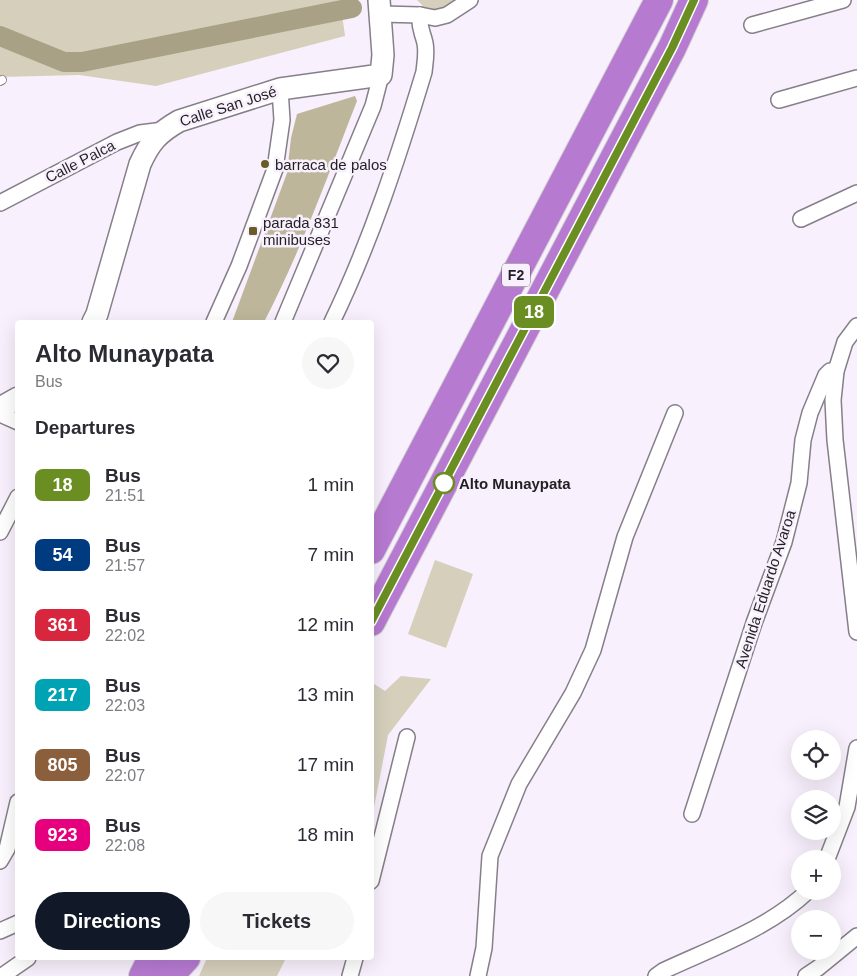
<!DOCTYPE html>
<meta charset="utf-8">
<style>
:root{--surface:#fff;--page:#f7f7f7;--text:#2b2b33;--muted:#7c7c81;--accent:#111827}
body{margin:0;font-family:Arial,sans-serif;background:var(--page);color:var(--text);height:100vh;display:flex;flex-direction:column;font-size:19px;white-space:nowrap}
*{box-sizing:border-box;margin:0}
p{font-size:16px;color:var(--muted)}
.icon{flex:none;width:28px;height:28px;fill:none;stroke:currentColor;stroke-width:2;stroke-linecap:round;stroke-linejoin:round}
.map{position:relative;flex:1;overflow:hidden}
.panel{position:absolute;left:15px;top:320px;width:359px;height:640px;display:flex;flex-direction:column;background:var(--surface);border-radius:5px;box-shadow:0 5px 20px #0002}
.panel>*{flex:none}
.badge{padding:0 10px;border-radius:8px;font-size:18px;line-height:32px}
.fabs{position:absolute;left:791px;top:730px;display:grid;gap:10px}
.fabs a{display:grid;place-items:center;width:50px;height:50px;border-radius:50%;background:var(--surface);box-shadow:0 5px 20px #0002;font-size:25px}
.map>.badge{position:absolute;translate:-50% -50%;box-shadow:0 0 0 2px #fff}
h2{padding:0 20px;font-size:19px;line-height:45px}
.round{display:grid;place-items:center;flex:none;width:52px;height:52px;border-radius:26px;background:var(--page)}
.headline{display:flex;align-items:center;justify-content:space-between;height:85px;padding:0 20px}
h1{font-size:24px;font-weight:700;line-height:38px}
.cta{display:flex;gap:10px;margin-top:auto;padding:10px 20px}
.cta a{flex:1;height:58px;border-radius:30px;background:var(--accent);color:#fff;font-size:20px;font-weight:700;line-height:58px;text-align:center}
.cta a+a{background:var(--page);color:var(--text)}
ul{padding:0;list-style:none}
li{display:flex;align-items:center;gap:15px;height:70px;padding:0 20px}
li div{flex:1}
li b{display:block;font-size:19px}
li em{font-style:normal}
li .badge{min-width:55px;font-weight:700;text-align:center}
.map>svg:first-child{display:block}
.green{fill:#d5cfbc}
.forest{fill:#beb69a}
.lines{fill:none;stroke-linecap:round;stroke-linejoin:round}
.canal{stroke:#a9a185;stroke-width:20}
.lane-casing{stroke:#867f89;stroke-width:10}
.street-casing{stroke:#867f89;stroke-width:18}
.secondary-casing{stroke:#867f89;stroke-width:24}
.highway-casing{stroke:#d3d2d3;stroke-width:30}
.lane{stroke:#fff;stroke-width:8}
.street{stroke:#fff;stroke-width:15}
.secondary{stroke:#fff;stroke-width:21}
.highway{stroke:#b67ad1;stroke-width:28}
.line-casing{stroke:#fff;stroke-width:11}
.line{stroke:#6b8e23;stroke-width:8}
.poi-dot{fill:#695b28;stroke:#f8f0fc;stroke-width:2}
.stop-dot{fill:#fff;stroke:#6b8e23;stroke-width:2.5}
.labels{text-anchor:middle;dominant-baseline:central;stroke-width:5;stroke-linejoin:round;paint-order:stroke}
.shield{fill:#f8f0fc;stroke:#625e64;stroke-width:1}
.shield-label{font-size:14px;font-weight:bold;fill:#221f23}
.street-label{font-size:15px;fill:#221f23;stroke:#f8f0fc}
.poi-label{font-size:15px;fill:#221f23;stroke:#f8f0fc;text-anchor:start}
.stop-label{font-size:15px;font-weight:bold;fill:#221f23;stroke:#f8f0fc;text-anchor:start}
</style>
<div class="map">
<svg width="857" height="976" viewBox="0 0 857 976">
<rect width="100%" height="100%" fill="#f8f0fc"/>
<g class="green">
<path d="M0,0H340L345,36L156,86L79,75L0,77Z"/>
<path d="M417,0H462L444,12L427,10Z"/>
<path d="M435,560L473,574L446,648L408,634Z"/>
<path d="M401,676L431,679L388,735L371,823V682L385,691Z"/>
<path d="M207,958H286L277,976H199Z"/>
</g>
<path class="forest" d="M355,96L357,101C328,175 301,251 264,322H232L287,173L291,138L297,114Z"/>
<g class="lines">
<path class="canal" d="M0,36L64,62H82L352,8"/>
<g class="lane-casing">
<path id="lane" d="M0,81L2,80"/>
</g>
<g class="street-casing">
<g id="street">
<path d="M381,14L420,15L435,18L447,15L470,0"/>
<path d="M752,25L843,0"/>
<path d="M779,100L857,78"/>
<path d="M0,203L117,142L140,133L164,130"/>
<path d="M801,219L857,193"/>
<path d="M214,322L239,266L275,169L282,120L280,89"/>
<path d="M283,322L373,106L381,75"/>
<path d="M332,322C371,241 398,158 424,72C425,62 427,53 425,43C422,30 419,29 420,15"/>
<path d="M857,326L845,342L836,371L833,400L835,440L857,632"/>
<path d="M0,414L18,422"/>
<path d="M0,532L18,497"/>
<path d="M692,814L754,623L784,542L799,483L803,440L810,413L826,375L830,371H836"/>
<path d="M827,859L847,807L857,748"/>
<path d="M0,861L7,849L18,802"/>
<path d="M371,881L407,737"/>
<path d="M0,931L18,923"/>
<path d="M2,976L28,958"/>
<path d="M350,976L355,958"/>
<path d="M478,976L484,948L490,856L519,784L573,693L593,650L625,537L675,413"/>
<path d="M656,976L663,971C712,948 768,929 808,891"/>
<path d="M806,976L818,968L857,936"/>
</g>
</g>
<g class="secondary-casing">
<g id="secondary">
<path d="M93,322L97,314L140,164C150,142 158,133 179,121L280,89L381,75L383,55L379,0"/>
<path d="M0,408L18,398"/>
</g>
</g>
<g class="highway-casing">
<g id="highway">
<path d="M371,550L659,0"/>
<path d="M371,622L672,48L694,0"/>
<path d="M143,976L152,958"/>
<path d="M169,976L186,958"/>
</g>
</g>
<use href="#lane" class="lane"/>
<use href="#street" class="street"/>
<use href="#secondary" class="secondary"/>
<use href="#highway" class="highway"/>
</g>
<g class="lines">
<g class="line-casing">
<path id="line" d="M371,622L672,48L694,0"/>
</g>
<use href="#line" class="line"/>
</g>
<g class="poi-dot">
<circle cx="265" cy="164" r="5"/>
<rect x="248" y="226" width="10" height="10" rx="2.5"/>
</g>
<circle class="stop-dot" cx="444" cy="483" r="10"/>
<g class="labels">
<rect class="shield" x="502" y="263.5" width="28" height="23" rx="4"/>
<g class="shield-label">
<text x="516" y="275">F2</text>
</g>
<g class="street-label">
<text transform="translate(228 106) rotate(-18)">Calle San José</text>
<text transform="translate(80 161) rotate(-27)">Calle Palca</text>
<text transform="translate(765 589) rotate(-72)">Avenida Eduardo Avaroa</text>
</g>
<g class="poi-label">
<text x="275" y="164">barraca de palos</text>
<text x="263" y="222">parada 831<tspan x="263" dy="17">minibuses</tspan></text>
</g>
<g class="stop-label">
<text x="459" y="483">Alto Munaypata</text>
</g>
</g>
</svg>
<div class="fabs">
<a><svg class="icon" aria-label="locate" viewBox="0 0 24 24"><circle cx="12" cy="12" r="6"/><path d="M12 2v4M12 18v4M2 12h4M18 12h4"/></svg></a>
<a><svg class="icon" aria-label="layers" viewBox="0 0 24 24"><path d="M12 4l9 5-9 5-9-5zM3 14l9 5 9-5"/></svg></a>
<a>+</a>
<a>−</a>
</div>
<b class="badge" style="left:534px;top:312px;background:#6b8e23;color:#fff">18</b>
<section class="panel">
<div class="headline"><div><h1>Alto Munaypata</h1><p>Bus</p></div><a class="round"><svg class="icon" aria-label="heart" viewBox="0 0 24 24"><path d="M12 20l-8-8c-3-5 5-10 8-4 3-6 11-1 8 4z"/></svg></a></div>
<h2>Departures</h2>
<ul>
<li><span class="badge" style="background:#6b8e23;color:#fff">18</span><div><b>Bus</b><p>21:51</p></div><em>1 min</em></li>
<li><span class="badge" style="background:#003b80;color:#fff">54</span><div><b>Bus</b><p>21:57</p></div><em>7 min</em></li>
<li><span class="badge" style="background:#d7263d;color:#fff">361</span><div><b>Bus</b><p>22:02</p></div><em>12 min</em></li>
<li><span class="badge" style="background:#00a3b4;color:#fff">217</span><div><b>Bus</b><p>22:03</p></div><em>13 min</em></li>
<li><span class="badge" style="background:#8b5e3c;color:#fff">805</span><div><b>Bus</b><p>22:07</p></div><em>17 min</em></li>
<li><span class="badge" style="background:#e6007e;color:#fff">923</span><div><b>Bus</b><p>22:08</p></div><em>18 min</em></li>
</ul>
<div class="cta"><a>Directions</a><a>Tickets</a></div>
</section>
</div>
